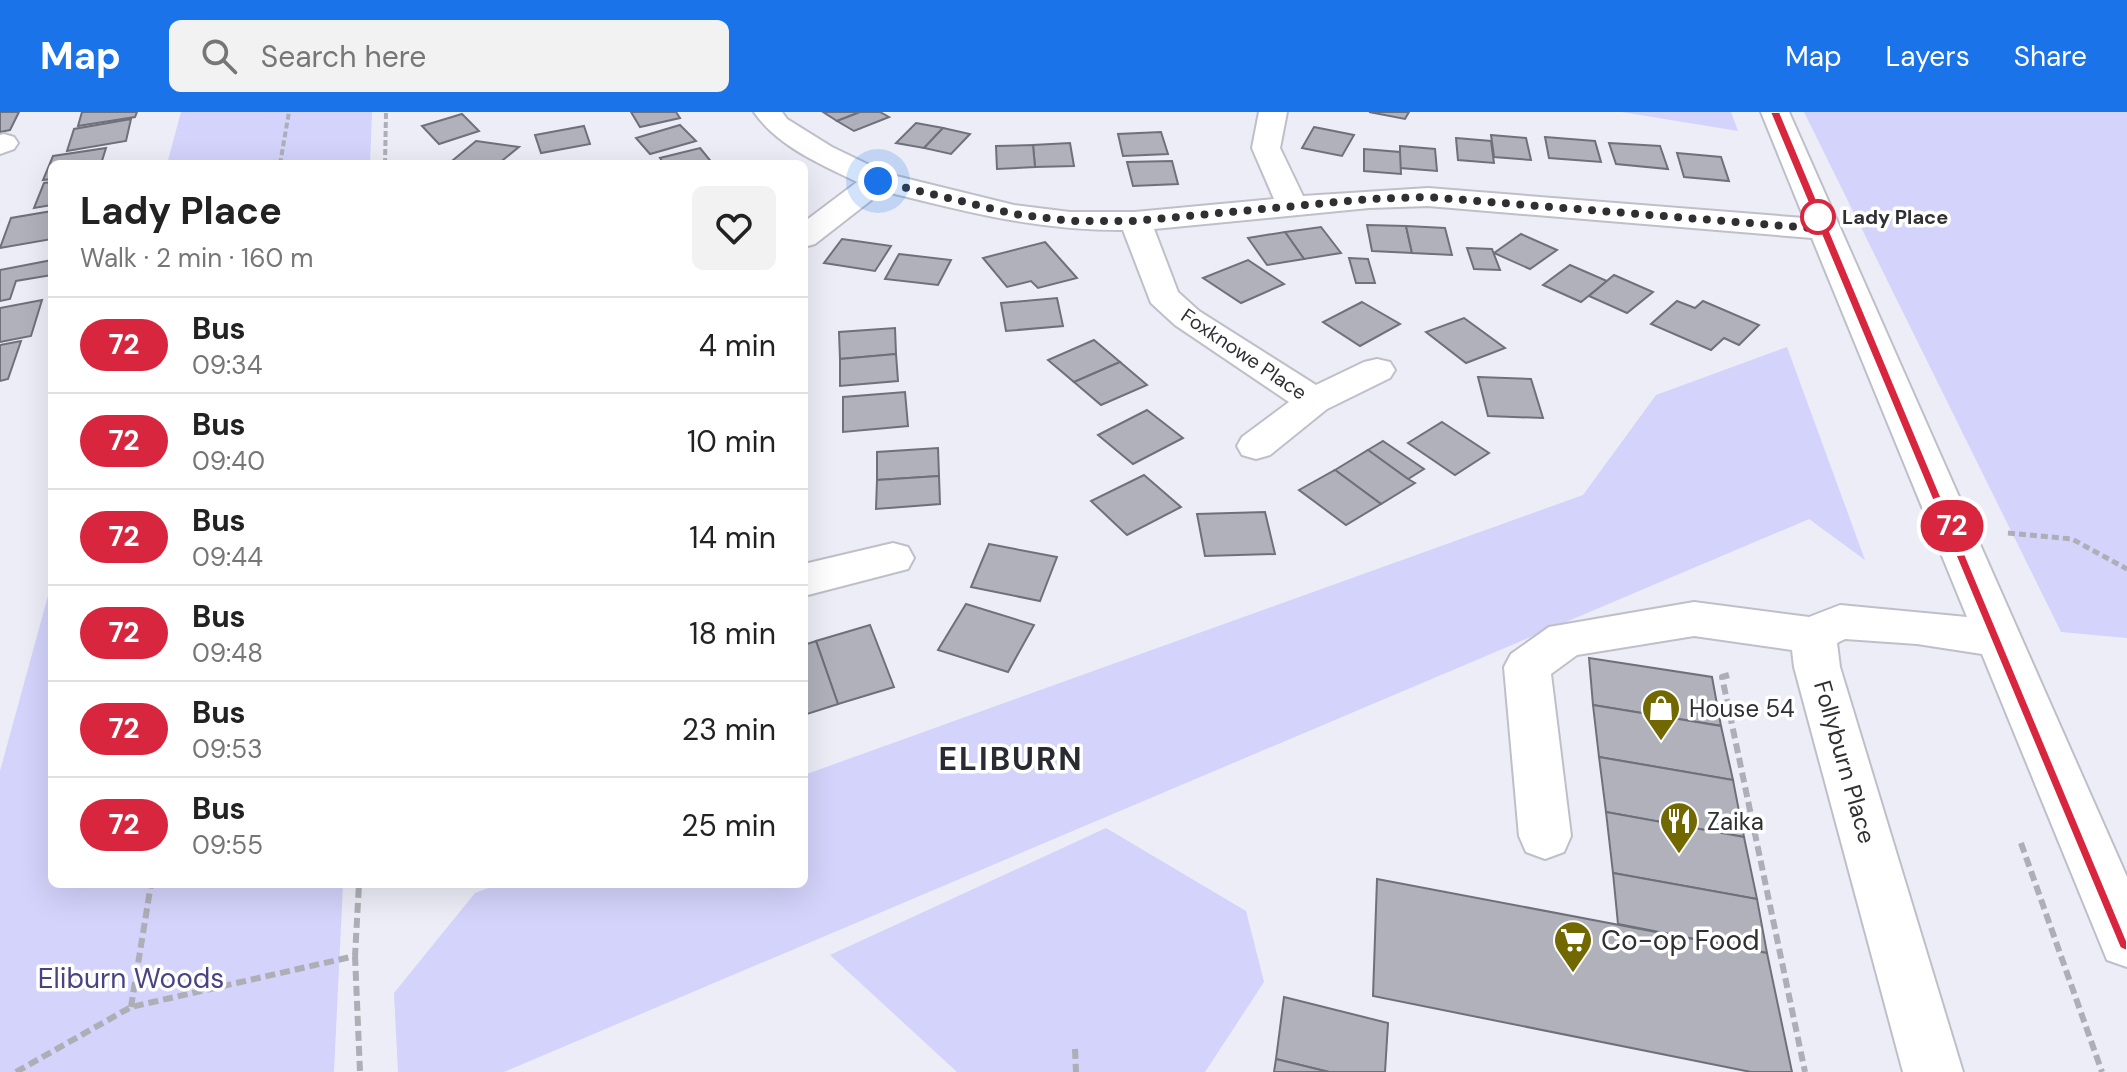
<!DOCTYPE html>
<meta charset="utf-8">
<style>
:root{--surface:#fff;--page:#f2f2f2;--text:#222;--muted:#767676;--line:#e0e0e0;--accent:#1a73e8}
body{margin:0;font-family:"DM Sans",sans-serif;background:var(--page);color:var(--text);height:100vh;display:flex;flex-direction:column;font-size:30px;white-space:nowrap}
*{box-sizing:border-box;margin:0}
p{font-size:26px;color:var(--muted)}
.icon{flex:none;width:44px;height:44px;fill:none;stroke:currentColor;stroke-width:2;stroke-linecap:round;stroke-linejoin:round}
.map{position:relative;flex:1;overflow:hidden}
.sheet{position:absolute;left:48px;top:48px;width:760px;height:728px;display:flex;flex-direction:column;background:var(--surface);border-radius:12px;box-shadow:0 8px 32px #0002}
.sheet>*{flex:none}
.badge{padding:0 16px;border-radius:26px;font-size:28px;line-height:52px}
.you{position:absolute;width:40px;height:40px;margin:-20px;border:6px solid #fff;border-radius:50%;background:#1a73e8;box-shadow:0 0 0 12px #1a73e833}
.map>.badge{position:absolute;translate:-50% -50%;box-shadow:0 0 0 4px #fff}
.round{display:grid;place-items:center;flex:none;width:84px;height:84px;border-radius:12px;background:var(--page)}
.summary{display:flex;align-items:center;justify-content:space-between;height:136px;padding:0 32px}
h1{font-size:38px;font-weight:700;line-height:60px}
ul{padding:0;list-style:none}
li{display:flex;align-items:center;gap:24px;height:96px;padding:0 32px;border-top:2px solid var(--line)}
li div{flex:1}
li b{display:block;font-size:30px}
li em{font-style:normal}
li .badge{min-width:88px;font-weight:700;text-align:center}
header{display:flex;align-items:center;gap:48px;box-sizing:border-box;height:112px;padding:0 40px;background:var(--accent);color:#fff}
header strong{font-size:38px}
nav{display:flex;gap:44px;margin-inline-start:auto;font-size:28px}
.search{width:560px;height:72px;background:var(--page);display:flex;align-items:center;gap:20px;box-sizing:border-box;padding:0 28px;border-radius:12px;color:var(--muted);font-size:30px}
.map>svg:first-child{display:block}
.green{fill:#d3d3fb}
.building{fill:#b1b1bc;stroke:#70707a;stroke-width:2}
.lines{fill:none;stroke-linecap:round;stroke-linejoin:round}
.minor-casing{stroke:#bfbfca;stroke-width:4}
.path-far2{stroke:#aeaeb6;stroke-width:4;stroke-dasharray:6 3;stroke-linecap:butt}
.path-far1{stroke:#aeaeb6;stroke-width:5;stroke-dasharray:7 4;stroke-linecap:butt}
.path{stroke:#aeaeb6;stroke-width:6;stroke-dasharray:10 5;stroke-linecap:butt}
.minor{fill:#fff;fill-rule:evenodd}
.line{fill:#d7263d;stroke:#fff;stroke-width:2}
.walk{stroke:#303034;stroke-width:8;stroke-dasharray:0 14.4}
.stop-dot{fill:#fff;stroke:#d7263d;stroke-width:4}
.labels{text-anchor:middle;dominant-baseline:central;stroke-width:7;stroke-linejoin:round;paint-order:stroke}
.far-stop-label{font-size:20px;font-weight:bold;fill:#303034;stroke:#fff;text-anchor:start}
.far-street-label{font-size:20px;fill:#303034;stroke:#fff}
.poi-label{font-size:24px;fill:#303034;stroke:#fff;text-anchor:start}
.street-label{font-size:24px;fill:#303034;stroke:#fff}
.near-poi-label{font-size:28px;fill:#303034;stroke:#fff;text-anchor:start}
.near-park-label{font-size:28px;fill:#4a4382;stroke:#fff}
.district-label{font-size:32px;font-weight:bold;letter-spacing:2px;fill:#2a2a32;stroke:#fff}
</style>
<header>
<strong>Map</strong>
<div class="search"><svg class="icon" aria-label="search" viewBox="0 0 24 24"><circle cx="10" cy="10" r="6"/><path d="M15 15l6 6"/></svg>Search here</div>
<nav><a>Map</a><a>Layers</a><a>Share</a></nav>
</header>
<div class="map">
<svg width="2127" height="960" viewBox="0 0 2127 960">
<rect width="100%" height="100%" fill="#ededf8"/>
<g class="green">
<path d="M181,0H372L370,52H167Z"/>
<path d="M1622,0H1731L1738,19Z"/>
<path d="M1804,0H2127V526L2061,520Z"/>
<path d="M1787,235L1865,448L1809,407L504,960H398L394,881L475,781L499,772H804V663L1583,383L1656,283Z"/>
<path d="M52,469V772H343L334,960H0V659Z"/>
<path d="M1106,716L1246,799L1264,870L1205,960H957L830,843Z"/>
</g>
<g class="building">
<path d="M0,0H19L10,18L0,20Z"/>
<path d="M82,0H137L135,5L78,14Z"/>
<path d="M631,0H676L680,6L640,15Z"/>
<path d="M823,0H860L837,9Z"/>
<path d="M860,0H880L889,5L854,19L837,9Z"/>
<path d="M1369,0H1409L1405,7Z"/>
<path d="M462,2L479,19L439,32L422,14Z"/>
<path d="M131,7L126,29L67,39L74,17Z"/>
<path d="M916,11L943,16L924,36L896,31Z"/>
<path d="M680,13L696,29L650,42L636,26Z"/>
<path d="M584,14L590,32L541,41L535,23Z"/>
<path d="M1314,15L1354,23L1342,44L1302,36Z"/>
<path d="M943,16L970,22L951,42L924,36Z"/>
<path d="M1161,20L1168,42L1123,44L1118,22Z"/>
<path d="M1491,23L1526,26L1531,48L1494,45Z"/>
<path d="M1545,25L1595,29L1601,50L1549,46Z"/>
<path d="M1456,26L1491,29L1494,51L1458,48Z"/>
<path d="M476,29L519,35L498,52L452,49Z"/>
<path d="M1070,31L1074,54L1035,55L1033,33Z"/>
<path d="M1609,31L1660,34L1668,57L1616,52Z"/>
<path d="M1033,33L1035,55L997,57L996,34Z"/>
<path d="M1400,34L1435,37L1437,59L1400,56Z"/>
<path d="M106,36L101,52H52V67L43,68L53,44Z"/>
<path d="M700,36L713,52H664L660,46Z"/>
<path d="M1364,37L1400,40L1401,62L1364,59Z"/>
<path d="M1677,41L1721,45L1729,69L1684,65Z"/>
<path d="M1172,49L1178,72L1133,74L1127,50Z"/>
<path d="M52,70V93L34,96L44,71Z"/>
<path d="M52,99V127L0,136L11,106Z"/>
<path d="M1367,113L1406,114L1412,141L1372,139Z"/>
<path d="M1406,114L1445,116L1452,143L1412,141Z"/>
<path d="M1321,115L1341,141L1304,147L1285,120Z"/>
<path d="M1285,120L1304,147L1267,153L1248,126Z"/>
<path d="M1521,122L1557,138L1530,157L1494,141Z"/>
<path d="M842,127L891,134L875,159L824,151Z"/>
<path d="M1045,130L1077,166L1038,176L1031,169L1007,175L983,146Z"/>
<path d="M1467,136L1492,137L1500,158L1474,157Z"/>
<path d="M899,142L951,148L938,173L885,167Z"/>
<path d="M1349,146L1368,147L1375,171H1356Z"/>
<path d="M52,148V163L16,169L10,187L0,189V158Z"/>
<path d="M1248,148L1284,172L1241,191L1203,166Z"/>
<path d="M1570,153L1607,169L1581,190L1543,173Z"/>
<path d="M1614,163L1653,180L1627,201L1589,184Z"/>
<path d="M1057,186L1063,214L1006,219L1001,191Z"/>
<path d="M42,188L31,224L0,230V196Z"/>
<path d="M1677,189L1695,196L1703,189L1759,213L1739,233L1724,226L1711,238L1651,212Z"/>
<path d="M1362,190L1400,212L1360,234L1323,210Z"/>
<path d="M1464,206L1505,236L1466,251L1426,220Z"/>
<path d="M895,216L896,242L840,247L839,220Z"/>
<path d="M1094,228L1120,250L1074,270L1048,248Z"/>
<path d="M21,229L8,267L0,269V233Z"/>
<path d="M896,242L898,269L840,274V247Z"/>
<path d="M1120,250L1147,273L1101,293L1074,270Z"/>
<path d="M1478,265L1531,267L1543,306L1488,304Z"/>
<path d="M905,280L908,314L843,320V285Z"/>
<path d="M1147,298L1183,326L1133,352L1098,323Z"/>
<path d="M1442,310L1489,341L1455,363L1408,331Z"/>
<path d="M1383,329L1424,357L1408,367L1368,338Z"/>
<path d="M938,336L939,364L877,368V340Z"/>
<path d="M1368,338L1408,367L1415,371L1381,392L1335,358Z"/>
<path d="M1335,358L1381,392L1346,413L1299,378Z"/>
<path d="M1144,363L1181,395L1127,423L1091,389Z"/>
<path d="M939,364L940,392L876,397L877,368Z"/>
<path d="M1265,400L1275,442L1205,444L1197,402Z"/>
<path d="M989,432L1057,445L1040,489L971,475Z"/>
<path d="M966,492L1034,513L1008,560L938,538Z"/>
<path d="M870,513L894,575L838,592L816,529Z"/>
<path d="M816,529L838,592L804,603V533Z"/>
<path d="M1589,546L1712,565L1721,614L1593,593Z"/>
<path d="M1593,593L1721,614L1733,668L1599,645Z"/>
<path d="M1599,645L1733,668L1744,725L1606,700Z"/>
<path d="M1606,700L1744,725L1757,787L1613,761Z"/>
<path d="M1613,761L1757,787L1767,841L1618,812Z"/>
<path d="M1377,767L1767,841L1792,960H1751L1373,884Z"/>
<path d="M1284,885L1388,911L1385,960H1329L1276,947Z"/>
<path d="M1276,947L1329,960H1274Z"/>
</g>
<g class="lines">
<g class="minor-casing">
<g id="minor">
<path d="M754,0H782L787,7L832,35L888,62L1014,93L1070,100H1135L1274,87L1252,36L1259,0H1287L1280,36L1303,84L1428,76L1804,106L1761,0H1789L2127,765V855L2107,848L1982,542L1917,532L1845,527L1837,531L1840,555L1963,960H1903L1794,555L1792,538L1694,524L1577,543L1551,562L1571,724L1564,740L1545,747L1526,740L1519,724L1504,555L1511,542L1549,515L1694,490L1809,505L1840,493L1967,505L1812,126L1428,94L1369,96L1154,117L1178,180L1199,199L1316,273L1364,250L1377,247L1390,250L1395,258L1390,266L1327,297L1270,343L1256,347L1242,343L1237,334L1242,325L1289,290L1175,213L1151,191L1123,118C1034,118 968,100 883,79L815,132L804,135V110L857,70C821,52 778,35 754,0Z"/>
<path d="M4,22L14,25L18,31L14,37L0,42V23Z"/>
<path d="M893,431L908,435L914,446L908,457L804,484V452Z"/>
</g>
</g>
<g class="path-far2">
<path d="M280,52L289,0"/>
<path d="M385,52L386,0"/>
</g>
<path class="path-far1" d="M2008,421L2072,427L2127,457"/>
<g class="path">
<path d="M1729,563L1722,565L1805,960"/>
<path d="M2021,731L2102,960"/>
<path d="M355,844L360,960"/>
<path d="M131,895L151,772"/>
<path d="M1075,937L1076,960"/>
<path d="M16,960L131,895L355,844L359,772"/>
</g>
<use href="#minor" class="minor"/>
</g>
<path class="line" d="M1770,0H1780L2127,829V839L2120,836L2117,829Z"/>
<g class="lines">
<path class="walk" d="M878,69L1014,102L1070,109H1135L1369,87L1428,85L1823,117L1818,105"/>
</g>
<defs>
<g id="shop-pin" transform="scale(2)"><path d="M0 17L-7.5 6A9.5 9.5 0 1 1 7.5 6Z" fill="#726800" stroke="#fff"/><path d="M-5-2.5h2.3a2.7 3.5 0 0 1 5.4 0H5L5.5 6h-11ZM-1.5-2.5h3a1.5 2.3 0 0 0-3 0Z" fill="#fff"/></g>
<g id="restaurant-pin" transform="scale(2)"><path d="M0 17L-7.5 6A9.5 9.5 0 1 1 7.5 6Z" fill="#726800" stroke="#fff"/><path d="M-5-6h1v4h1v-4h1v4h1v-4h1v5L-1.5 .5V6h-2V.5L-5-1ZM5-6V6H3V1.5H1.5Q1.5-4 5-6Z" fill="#fff"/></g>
<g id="supermarket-pin" transform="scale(2)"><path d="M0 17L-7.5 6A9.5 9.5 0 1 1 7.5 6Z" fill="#726800" stroke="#fff"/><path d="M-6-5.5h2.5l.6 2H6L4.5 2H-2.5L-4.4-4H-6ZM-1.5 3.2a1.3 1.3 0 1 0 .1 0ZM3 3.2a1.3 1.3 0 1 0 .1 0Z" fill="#fff"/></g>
</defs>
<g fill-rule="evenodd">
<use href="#shop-pin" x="1661" y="596"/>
<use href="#restaurant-pin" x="1679" y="709"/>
<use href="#supermarket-pin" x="1573" y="828"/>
</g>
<circle class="stop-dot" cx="1818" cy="105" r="16"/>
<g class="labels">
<g class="far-stop-label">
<text x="1842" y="105">Lady Place</text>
</g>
<g class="far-street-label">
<text transform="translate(1244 242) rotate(34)">Foxknowe Place</text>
</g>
<g class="poi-label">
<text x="1689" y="596">House 54</text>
<text x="1707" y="709">Zaika</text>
</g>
<g class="street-label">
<text transform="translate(1845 650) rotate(74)">Follyburn Place</text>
</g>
<g class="near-poi-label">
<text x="1601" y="828">Co-op Food</text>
</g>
<g class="near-park-label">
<text x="131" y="866">Eliburn Woods</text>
</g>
<g class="district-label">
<text x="1011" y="647">ELIBURN</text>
</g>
</g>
</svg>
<div class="you" style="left:878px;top:69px"></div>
<b class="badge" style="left:1952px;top:414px;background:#d7263d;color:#fff">72</b>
<section class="sheet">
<div class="summary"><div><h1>Lady Place</h1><p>Walk · 2 min · 160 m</p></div><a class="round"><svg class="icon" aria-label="heart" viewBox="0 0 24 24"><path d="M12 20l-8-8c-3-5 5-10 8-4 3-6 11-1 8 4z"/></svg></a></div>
<ul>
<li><span class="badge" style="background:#d7263d;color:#fff">72</span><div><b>Bus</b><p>09:34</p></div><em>4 min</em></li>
<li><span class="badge" style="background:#d7263d;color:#fff">72</span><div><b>Bus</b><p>09:40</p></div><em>10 min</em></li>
<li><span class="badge" style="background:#d7263d;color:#fff">72</span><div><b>Bus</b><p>09:44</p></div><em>14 min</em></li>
<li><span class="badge" style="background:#d7263d;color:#fff">72</span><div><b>Bus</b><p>09:48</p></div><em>18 min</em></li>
<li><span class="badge" style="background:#d7263d;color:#fff">72</span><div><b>Bus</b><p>09:53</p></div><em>23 min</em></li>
<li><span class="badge" style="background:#d7263d;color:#fff">72</span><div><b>Bus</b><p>09:55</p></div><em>25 min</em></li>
</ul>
</section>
</div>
